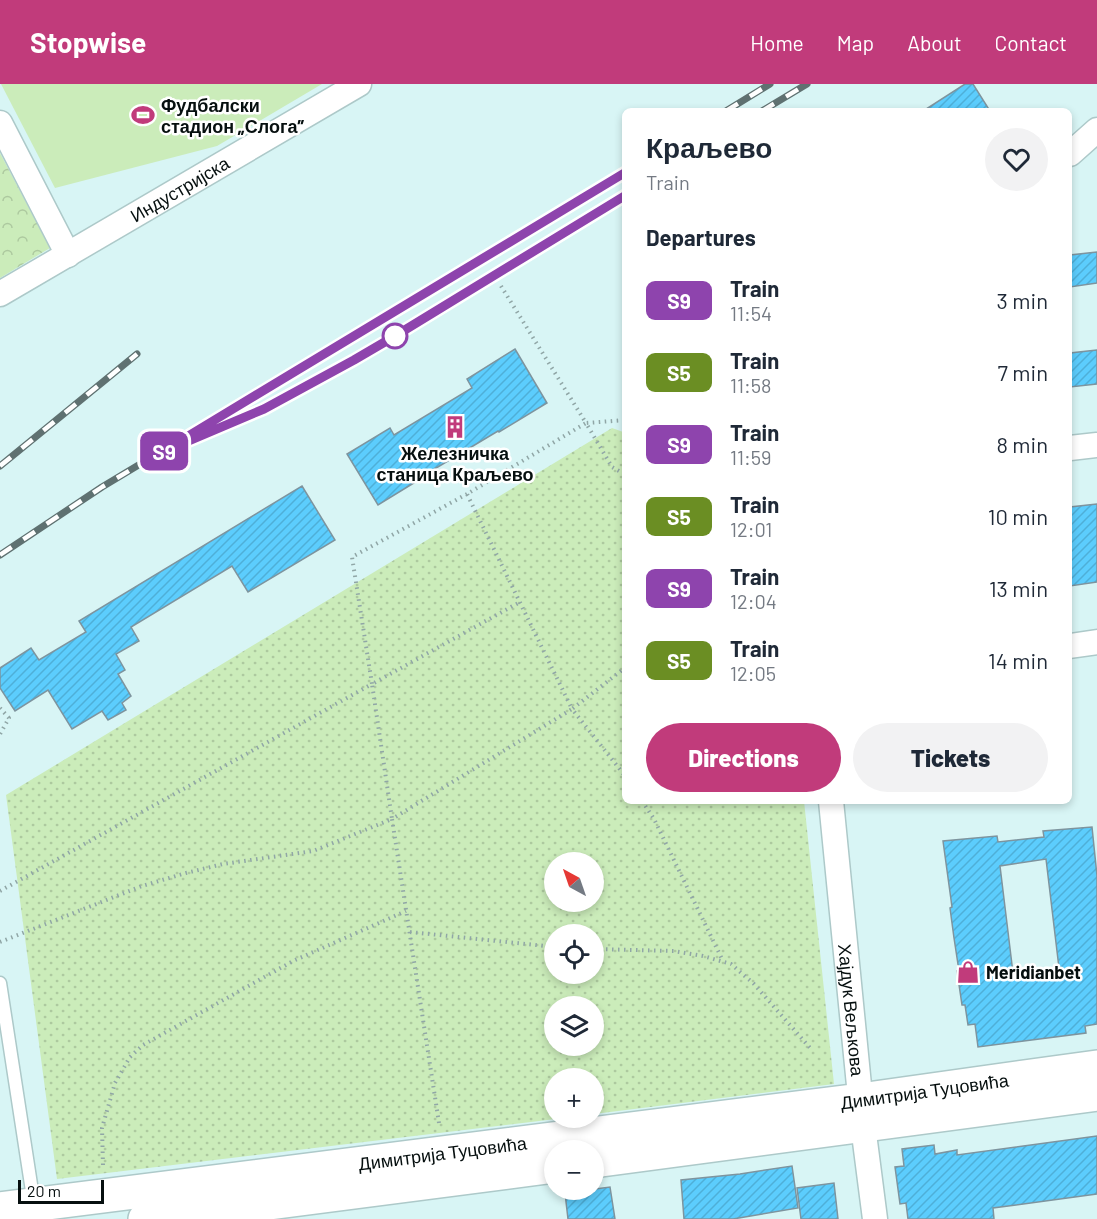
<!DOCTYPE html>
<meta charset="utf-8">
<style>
:root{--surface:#fff;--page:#f2f2f3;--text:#1f2937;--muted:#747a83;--accent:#c13b7b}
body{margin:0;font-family:Barlow,sans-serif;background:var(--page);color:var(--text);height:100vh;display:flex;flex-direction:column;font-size:22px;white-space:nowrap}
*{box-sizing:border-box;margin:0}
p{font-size:20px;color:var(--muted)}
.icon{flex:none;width:33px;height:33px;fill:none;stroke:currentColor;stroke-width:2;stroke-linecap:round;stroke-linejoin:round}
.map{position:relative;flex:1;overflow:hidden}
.panel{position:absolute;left:622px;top:24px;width:450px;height:696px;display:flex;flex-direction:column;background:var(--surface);border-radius:9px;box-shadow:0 3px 9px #0003}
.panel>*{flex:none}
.badge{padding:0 12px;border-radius:9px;font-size:21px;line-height:39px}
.needle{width:39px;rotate:320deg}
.buttons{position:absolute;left:544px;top:768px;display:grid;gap:12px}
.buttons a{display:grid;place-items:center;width:60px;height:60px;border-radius:50%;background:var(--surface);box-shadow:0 3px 9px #0003;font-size:30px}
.scale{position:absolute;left:18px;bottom:15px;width:86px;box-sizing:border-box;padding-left:6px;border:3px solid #060f0f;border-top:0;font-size:16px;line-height:21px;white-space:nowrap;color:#060f0f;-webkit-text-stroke:4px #fff;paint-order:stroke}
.map>.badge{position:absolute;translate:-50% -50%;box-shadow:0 0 0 3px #fff}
h2{padding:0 24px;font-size:22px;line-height:54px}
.round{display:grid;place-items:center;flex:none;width:63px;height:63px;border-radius:32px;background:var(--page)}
.headline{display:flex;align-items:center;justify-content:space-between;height:102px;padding:0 24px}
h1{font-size:28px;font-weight:800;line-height:45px}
.cta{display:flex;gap:12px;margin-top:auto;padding:12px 24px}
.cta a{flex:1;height:69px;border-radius:36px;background:var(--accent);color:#fff;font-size:24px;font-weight:800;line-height:69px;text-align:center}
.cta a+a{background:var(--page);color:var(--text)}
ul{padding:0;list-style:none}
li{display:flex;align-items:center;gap:18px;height:72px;padding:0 24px}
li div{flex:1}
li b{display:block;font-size:22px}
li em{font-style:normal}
li .badge{min-width:66px;font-weight:700;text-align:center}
header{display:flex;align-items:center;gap:36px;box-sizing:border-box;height:84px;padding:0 30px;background:var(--accent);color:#fff}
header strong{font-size:28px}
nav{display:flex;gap:33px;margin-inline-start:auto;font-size:21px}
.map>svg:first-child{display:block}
.green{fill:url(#green-dots);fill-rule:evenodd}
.forest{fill:url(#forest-crowns)}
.pitch{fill:#cbecba}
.building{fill:url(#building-hatch);stroke:#7e949e;stroke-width:1.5;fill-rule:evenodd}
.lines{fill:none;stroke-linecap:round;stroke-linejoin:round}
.lane-casing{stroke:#adc9c9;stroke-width:15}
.street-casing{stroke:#adc9c9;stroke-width:27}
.primary-casing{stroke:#adc9c9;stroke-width:36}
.path{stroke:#90a6a6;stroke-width:4;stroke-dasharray:1.5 4.5;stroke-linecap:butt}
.lane{stroke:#fff;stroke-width:12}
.street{stroke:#fff;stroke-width:24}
.primary{stroke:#fff;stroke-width:33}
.rail-casing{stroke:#5f7171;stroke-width:7}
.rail{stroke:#fff;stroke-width:4.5;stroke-dasharray:14;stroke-linecap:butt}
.line-casing{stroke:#fff;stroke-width:14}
.line{stroke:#8e44ad;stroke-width:9}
.stop-dot{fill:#fff;stroke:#8e44ad;stroke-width:3}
.labels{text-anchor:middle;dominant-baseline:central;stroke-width:5;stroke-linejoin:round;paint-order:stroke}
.poi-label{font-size:18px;font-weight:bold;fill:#060f0f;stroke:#fff;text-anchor:start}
.street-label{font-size:18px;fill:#060f0f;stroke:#fff}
</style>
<header>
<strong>Stopwise</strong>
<nav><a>Home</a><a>Map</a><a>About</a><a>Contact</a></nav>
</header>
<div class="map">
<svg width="1097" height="1135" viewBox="0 0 1097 1135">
<defs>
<pattern id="green-dots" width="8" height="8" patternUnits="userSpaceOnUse" patternTransform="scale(1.5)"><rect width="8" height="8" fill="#cbecba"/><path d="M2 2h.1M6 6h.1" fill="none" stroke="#adc99f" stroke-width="1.8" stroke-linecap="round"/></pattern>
<pattern id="forest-crowns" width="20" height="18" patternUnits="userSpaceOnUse" patternTransform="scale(1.5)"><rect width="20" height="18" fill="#cbecba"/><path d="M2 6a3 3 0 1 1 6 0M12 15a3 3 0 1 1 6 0" fill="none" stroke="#adc99f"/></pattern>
<pattern id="building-hatch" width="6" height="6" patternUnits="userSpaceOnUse" patternTransform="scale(1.5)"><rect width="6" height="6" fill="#5ccdfd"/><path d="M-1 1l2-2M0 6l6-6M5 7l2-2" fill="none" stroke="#4eafd8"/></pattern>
</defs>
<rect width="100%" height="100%" fill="#d8f5f5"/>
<path class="green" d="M612,344L626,349V717H804L834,1000L594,1030V994H555V1034H564L57,1095L6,711ZM555,778H594V818H555ZM555,850H594V890H555ZM555,922H594V962H555Z"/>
<path class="forest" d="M0,69L50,164L0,194Z"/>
<path class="pitch" d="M1,0H322L217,62L55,104Z"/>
<g class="building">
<path d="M965,0H973L990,27H923Z"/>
<path d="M1097,168V199L1070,203V171Z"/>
<path d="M515,265L547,319L499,348L498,347L416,396L417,397L378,421L347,370L390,344L394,351L472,304L467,295Z"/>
<path d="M1097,266V300L1070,303V269Z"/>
<path d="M302,402L335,456L248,508L232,482L131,543L139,557L116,570L125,586L118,590L131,612L122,619L126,626L108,636L102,627L72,645L48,606L15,627L0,604V584L31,564L39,576L86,548L79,537Z"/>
<path d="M1097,420V498L1070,502V423Z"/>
<path d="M1092,743L1097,792V940L1085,942L1086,949L978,963L975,940L968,941L965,921H962L957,887H959L954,854L950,824L952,823L943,757L997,752L998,758L1044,753L1043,747ZM1046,775L1059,884L1013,889L1000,782Z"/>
<path d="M1097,1052V1110L993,1124L994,1135H908L906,1119L900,1120L895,1083L904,1082L902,1065L934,1061L935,1070L957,1066V1071Z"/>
<path d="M792,1082L798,1124L733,1135H684L681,1096L740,1090Z"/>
<path d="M834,1099L838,1135H801L797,1104Z"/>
<path d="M610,1103L615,1135H568L565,1109Z"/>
</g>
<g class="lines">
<g class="lane-casing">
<path id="lane" d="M0,899L34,1120"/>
</g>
<g class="street-casing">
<g id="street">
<path d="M0,39L68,171"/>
<path d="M1070,70L1097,46"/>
<path id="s1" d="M0,210L359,0"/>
<path d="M1070,364L1097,361"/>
<path d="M1070,562L1097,558"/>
<path id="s2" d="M831,717L863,1042L875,1135"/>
</g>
</g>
<g class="primary-casing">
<g id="primary">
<path d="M594,1077L1097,1010"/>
<path id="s3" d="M0,1125L860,1016L1097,983"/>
<path d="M145,1135L555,1082"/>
</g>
</g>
<g class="path">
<path d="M501,202L586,339L626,336"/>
<path d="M626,583L572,625L626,693"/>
<path d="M0,624L9,634L0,650"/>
<path d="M642,717L654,735L723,877"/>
<path d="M0,807L372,600L352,473L467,410"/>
<path d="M410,848L555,863"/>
<path d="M0,858L142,802L186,789L223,780L313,767L392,735L372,600L520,518"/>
<path d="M594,865L674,867L703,872L731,880L754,900L811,965"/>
<path d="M439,1039L392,735L572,625L467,410L586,339L612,383L626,391"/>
<path d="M103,1081L102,1044L115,999L130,973L143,961L293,877L406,827"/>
</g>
<use href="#lane" class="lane"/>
<use href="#street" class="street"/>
<use href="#primary" class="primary"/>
<g class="rail-casing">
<g id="rail">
<path d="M726,27L770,0"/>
<path d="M762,27L807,0"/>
<path d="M207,349L264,325L395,252L626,111"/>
<path d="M0,382L137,270"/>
<path d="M0,471L102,403L626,88"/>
</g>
</g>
<use href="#rail" class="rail"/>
</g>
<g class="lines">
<g class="line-casing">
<path id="line" d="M626,88L160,369L264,325L354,276L395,252L626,111"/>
</g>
<use href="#line" class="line"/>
</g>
<defs>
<g id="stadium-bare" transform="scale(1.8)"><path d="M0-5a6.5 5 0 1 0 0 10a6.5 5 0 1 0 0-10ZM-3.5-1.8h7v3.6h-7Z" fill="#c13b7b" stroke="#fff" stroke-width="2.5" paint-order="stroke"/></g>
<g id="building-bare" transform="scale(1.8)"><path d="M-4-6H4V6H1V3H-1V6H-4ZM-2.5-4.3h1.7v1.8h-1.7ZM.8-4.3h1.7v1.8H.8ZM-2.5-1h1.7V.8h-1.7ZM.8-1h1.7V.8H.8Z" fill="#c13b7b" stroke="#fff" stroke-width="2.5" paint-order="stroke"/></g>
<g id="shop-bare" transform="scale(1.8)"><path d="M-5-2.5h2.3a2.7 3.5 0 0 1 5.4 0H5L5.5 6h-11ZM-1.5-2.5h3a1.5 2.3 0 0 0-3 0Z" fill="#c13b7b" stroke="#fff" stroke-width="2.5" paint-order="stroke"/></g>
</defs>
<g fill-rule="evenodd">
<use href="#stadium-bare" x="143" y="31"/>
<use href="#building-bare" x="455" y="343"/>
<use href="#shop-bare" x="968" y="888"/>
</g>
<circle class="stop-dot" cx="395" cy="252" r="12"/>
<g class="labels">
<g class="poi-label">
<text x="161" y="21">Фудбалски<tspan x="161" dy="21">стадион „Слога”</tspan></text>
<text x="455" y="369" text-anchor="middle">Железничка<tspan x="455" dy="21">станица Краљево</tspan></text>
<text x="986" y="888">Meridianbet</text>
</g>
<g class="street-label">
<text stroke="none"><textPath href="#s1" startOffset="208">Индустријска</textPath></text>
<text stroke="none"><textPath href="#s2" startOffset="210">Хајдук Вељкова</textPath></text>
<text stroke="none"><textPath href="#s3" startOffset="932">Димитрија Туцовића</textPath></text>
<text stroke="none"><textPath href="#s3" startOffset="446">Димитрија Туцовића</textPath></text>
</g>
</g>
</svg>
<div class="buttons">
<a><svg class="needle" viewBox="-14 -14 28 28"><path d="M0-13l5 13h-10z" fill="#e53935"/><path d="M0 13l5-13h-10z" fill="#747a83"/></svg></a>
<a><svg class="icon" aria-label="locate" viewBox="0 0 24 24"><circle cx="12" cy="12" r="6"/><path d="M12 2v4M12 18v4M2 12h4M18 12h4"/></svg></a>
<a><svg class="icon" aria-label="layers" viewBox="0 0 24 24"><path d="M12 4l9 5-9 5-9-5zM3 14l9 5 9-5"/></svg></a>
<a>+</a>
<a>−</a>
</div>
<div class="scale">20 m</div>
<b class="badge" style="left:164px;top:367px;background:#8e44ad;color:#fff">S9</b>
<section class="panel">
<div class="headline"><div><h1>Краљево</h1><p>Train</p></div><a class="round"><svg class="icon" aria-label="heart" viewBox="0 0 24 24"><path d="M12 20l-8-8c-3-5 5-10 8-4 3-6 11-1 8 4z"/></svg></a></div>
<h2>Departures</h2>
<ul>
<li><span class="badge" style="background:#8e44ad;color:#fff">S9</span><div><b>Train</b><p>11:54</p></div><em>3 min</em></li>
<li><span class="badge" style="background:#6b8e23;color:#fff">S5</span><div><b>Train</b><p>11:58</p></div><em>7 min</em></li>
<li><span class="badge" style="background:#8e44ad;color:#fff">S9</span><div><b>Train</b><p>11:59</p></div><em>8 min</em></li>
<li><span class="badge" style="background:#6b8e23;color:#fff">S5</span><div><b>Train</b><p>12:01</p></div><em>10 min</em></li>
<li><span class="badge" style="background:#8e44ad;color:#fff">S9</span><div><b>Train</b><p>12:04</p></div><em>13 min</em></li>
<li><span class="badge" style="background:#6b8e23;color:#fff">S5</span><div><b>Train</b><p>12:05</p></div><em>14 min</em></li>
</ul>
<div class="cta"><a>Directions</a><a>Tickets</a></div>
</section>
</div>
